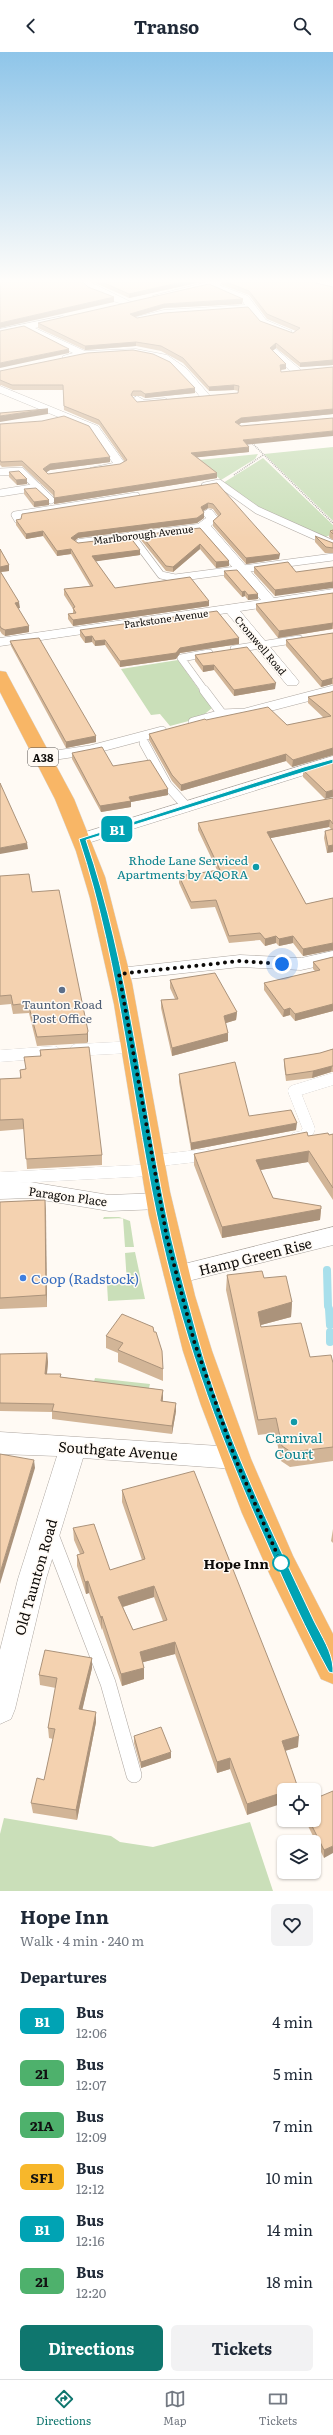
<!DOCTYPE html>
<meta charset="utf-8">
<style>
:root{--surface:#fff;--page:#f2f2f3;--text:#1f2937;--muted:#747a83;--line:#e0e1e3;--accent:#0f766e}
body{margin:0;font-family:Literata,serif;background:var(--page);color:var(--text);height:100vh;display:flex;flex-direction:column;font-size:15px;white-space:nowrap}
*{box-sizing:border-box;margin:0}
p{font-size:13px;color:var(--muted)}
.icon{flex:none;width:22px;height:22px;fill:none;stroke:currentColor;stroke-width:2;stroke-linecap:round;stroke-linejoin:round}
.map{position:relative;height:1839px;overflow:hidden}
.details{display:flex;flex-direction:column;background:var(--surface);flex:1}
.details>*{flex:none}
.badge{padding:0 8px;border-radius:6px;font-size:14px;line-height:26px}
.controls{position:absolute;left:277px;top:1731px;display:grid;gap:8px}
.controls a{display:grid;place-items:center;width:44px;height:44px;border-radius:6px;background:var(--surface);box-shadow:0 1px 3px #0004;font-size:20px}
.you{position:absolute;width:20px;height:20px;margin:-10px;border:3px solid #fff;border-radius:50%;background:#1a73e8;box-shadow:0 0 0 6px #1a73e833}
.map>.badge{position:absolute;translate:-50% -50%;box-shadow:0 0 0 2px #fff}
h2{padding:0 20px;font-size:15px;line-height:36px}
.round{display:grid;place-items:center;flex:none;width:42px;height:42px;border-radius:6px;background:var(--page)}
.summary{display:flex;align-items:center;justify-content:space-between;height:68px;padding:0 20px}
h1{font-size:19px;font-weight:700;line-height:30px}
.button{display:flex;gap:8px;margin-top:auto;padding:8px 20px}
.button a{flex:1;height:46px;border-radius:6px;background:var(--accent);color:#fff;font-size:16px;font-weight:700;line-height:46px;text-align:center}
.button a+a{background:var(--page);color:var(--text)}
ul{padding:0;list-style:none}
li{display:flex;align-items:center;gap:12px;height:52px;padding:0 20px}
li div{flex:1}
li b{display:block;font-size:15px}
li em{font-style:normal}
li .badge{min-width:44px;font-weight:700;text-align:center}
header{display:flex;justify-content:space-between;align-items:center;height:52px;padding:0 20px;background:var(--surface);font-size:18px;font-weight:700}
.tabs{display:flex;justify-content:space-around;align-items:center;height:56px;border-top:1px solid var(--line);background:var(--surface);font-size:11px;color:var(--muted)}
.tabs a{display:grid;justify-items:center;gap:2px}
.tabs .current{color:var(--accent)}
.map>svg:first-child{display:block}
.green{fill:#cadfb9}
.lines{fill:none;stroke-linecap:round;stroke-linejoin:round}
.stream{stroke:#a8dfeb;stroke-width:8}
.service-far3-casing{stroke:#aea7a1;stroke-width:8}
.service-far2-casing{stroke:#aea7a1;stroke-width:10}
.service-far1-casing{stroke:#aea7a1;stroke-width:12}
.service-casing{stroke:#aea7a1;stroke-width:16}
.minor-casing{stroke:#aea7a1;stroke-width:1}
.primary-casing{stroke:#d8d8d8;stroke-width:1}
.path{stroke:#a6a29e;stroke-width:1.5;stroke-dasharray:1 1;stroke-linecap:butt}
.service-far3{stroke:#fff;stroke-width:7}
.service-far2{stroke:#fff;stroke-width:9}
.service-far1{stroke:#fff;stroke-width:12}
.service{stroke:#fff;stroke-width:15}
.minor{fill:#fff;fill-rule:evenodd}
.primary{fill:#f8b666;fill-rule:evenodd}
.wall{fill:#d2b597;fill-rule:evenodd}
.shaded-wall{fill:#ab937b}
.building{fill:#f4d2b0;stroke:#ab937b;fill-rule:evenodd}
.line{fill:#00a3b4;stroke:#fff}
.walk{stroke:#0d0b09;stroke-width:4;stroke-dasharray:0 7.2}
.culture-dot{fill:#0f9aa8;stroke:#fffaf4;stroke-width:1.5}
.service-dot{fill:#5c6f8a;stroke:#fffaf4;stroke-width:1.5}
.shop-dot{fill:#3f7fe0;stroke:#fffaf4;stroke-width:1.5}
.stop-dot{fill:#fff;stroke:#00a3b4;stroke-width:2}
.labels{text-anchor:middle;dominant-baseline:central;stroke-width:3;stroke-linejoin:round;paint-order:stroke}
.far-street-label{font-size:10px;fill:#0d0b09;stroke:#fffaf4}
.shield{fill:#fffaf4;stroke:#565350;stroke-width:1}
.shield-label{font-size:11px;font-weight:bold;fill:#0d0b09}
.culture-label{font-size:12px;fill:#0d838f;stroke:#fffaf4;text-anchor:end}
.service-label{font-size:12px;fill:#4e5e75;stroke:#fffaf4}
.street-label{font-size:12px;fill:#0d0b09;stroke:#fffaf4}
.near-street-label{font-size:14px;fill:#0d0b09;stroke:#fffaf4}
.near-shop-label{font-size:14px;fill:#366cbe;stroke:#fffaf4;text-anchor:start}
.near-culture-label{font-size:14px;fill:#0d838f;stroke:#fffaf4}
.near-stop-label{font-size:14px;font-weight:bold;fill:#0d0b09;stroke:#fffaf4;text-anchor:end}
</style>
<header><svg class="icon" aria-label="back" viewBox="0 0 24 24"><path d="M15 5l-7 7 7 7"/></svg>Transo<svg class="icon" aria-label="search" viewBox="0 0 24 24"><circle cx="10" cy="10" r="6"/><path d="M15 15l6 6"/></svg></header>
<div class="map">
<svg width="333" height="1839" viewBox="0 0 333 1839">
<rect width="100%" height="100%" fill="#fffaf4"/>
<g class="green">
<path d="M333,395V469L264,402Z"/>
<path d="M258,402L255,407L221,428L199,408Z"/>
<path d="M263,406L333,473V482L323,486L263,459L223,431Z"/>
<path d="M178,608L212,656L200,666L170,674L160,662L151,663L121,617Z"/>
<path d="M104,1165H119L130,1169L134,1195H125L123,1166L103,1167Z"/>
<path d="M135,1200L145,1247L108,1249L107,1232L127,1231L125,1201Z"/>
<path d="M95,1326L150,1332L147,1344L92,1337Z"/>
<path d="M4,1766L111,1784L120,1790L153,1795L250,1770L273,1839H0V1782Z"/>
</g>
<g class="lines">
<g class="stream">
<path d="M327,1218L328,1254"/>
<path d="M329,1257L330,1273"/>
<path d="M330,1280V1290"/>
</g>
<g class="service-far3-casing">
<g id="service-far3">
<path d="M0,420L21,419L51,448"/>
<path d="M205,434L219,431L257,458L333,492"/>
<path d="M0,441L38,435"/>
<path d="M18,468L15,463L136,444"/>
<path d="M131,483L161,523L175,526L333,505"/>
<path d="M234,597L299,587"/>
<path d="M205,639L181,606L209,601"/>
<path d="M330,639L333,638"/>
</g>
</g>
<g class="service-far2-casing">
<g id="service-far2">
<path d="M204,638L222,662"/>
<path d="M193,670L222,662L245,661L333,638"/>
<path d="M144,691L167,733L187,755"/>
<path d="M43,705L90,698L162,679"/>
</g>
</g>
<g class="service-far1-casing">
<g id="service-far1">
<path d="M76,998L133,995"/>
<path d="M0,1004L54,1000"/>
<path d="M296,1086L305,1084L309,1077L294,1039L333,1027"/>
<path d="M152,1109L206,1103"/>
<path d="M0,1126L154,1118"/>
</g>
</g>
<g class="service-casing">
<path id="service" d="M51,1483L108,1631L134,1723"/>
</g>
<g class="minor-casing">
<g id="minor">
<path d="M81,230H90L133,251C126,258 86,238 81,230Z"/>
<path d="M207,230H224L219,233L248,244L266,268L292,279L287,282L260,272L249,258L164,264L137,269L132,266L164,258L245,253L242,248L209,235L157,247L153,244Z"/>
<path d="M63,264L68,267L66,269L35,276L85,299L136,297L167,303L186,316L211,345L210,347H202C193,336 183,322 171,314C142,294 98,302 66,309L63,308V304L73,301L25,278L0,283V277Z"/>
<path d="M276,297L301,318V322H293L273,302V298Z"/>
<path d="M0,334L98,374L126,413L120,416L90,420V416L113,411L90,378L0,341Z"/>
<path d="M137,344L144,348L165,346L170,349L165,352L141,354L132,347Z"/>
<path d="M208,457L212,458L219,467L211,474L274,546L333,537V545L240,559L297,627L299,630L297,633H287L227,561L0,594V586L261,548L201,479L79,495L73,491L79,487L198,472L206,466L202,461Z"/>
<path d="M333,704V714L88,791H76L73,787L76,783Z"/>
<path d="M333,899V911L301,918L240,915L119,928L112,926L109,922L112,918L119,916L240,903L301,906Z"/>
<path d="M30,1130L109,1143L160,1141L168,1143L171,1149L168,1155L160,1157L109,1159L30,1146L0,1147V1131Z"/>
<path d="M333,1175V1193L176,1232L168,1229L164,1223L168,1217L176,1214Z"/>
<path d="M0,1380L235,1395L244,1398L248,1406L244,1414L235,1417L83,1406L46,1527L15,1657L11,1667L0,1672V1598L18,1527L57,1404L0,1402Z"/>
</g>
</g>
<g class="primary-casing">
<path id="primary" d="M0,619L6,620L8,624L74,747L105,825L132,931L170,1140L195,1244L212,1299L251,1407L293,1504L333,1582V1632L321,1627L270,1523L242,1461L201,1353L183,1299L149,1164L114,952L90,846L76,799L55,747L0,640Z"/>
</g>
<g class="path">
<path d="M251,390L333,471"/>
<path d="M234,423L263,403"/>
</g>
<use href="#service-far3" class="service-far3"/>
<use href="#service-far2" class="service-far2"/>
<use href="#service-far1" class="service-far1"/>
<use href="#service" class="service"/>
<use href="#minor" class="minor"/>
<use href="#primary" class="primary"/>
</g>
<g class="wall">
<path d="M93,230H201L129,246Z"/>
<path d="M222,230H316V231L333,235V313L300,315L276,296L272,299L286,317L281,318V320L333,315V362L241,371L238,373L247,392L249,395V400L197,405L217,421V426L54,452V444L22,414L2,415L0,413V372L110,410L50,418L46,420L48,422L120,412L125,410L99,373L64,358L63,338H13L1,333L0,334V319L195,336V341L145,346L141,344H133L132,345L137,350L238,341L239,339L234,338L209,339L183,311L161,299L136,294L85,298L38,276V271L243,247L242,252L164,256L135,265L137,266L260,269L293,281L296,279L267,267L249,243L222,233Z"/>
<path d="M9,420L27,427V432L17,433L9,425Z"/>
<path d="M217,431L279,507L246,512L213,474V469L218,464L213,457L208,456L203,459L204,466L197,471L78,486L75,489L78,491L140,498V503L95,509L115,536L209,554L73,574L68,567V562L73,561V557L64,543V537L90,534L71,502L57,504L43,484L26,487L16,473V468Z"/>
<path d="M24,437L49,448V453L34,455L24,442Z"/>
<path d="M200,476L229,509V514L216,516L200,497L173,520L166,519L141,488V483Z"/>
<path d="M333,478V488L329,485L330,479Z"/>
<path d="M315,484L333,496V501H325L315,490Z"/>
<path d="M0,497L9,513V519L1,520L20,556H18L29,580L5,584L2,582L0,579Z"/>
<path d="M254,515L296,520L275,544L254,521Z"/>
<path d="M224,519L258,542V547L248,548L245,544L242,545L224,525Z"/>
<path d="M333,541V577L278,586L256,558V552Z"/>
<path d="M80,578L239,592L180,601L176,607L120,615L105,593L95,594L92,590L85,591L80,584Z"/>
<path d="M333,581V633L332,632L321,635L286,594V588Z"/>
<path d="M10,589L96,690L66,696L11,594Z"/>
<path d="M195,603L275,637L234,644L214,618L203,620L195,609Z"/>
<path d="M333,639V703L292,715L286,709L181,739L172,729L149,688V682L206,668L287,673L324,666L308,651V645L331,640Z"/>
<path d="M72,701L113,714L168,743L131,750V755L101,760L72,707Z"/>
<path d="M333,709L325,747L303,725V718Z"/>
<path d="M333,746V800L327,801L324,786L325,779L332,778L329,775L270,786L306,852L333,846V898L303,904L293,891L279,894L276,891L265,894L260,888L229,891L215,855L191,857L179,831V824L217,818L198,778V771Z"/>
<path d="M0,824L32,840L88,979V989L87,991L37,994L29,961L13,962L11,952L0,953Z"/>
<path d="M333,905V959L295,969L290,963L283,965L264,938V931L315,919L313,917V910Z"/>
<path d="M170,928L237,960L236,968L225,971L228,989L172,1004L161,956V948L175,947L170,936Z"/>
<path d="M333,997V1020H331L312,1026L286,1029L284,1013V1007L320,1001Z"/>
<path d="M40,998L102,1103V1113L27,1117L24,1077L0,1079V1027L20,1026V1018L25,1017L40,1004Z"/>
<path d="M179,1022L249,1064L296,1078L191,1098L179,1030Z"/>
<path d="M333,1082V1148L308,1110L260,1118L273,1146L321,1157L320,1168L222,1186L194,1113V1102L308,1084L329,1083Z"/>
<path d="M45,1148L47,1255L0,1257V1150Z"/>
<path d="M227,1223L264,1226L292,1250L291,1265L261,1273V1275L310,1305L333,1311V1409L290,1415L281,1409L275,1381L258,1383L226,1238Z"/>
<path d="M154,1280L163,1317V1329L118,1310V1301L106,1296V1284Z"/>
<path d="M47,1301L48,1310L47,1322L61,1325L163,1338V1349L176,1351V1359L172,1382L52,1367V1360L0,1359V1302Z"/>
<path d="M122,1438L298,1695L285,1699L298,1736V1738H284L247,1763L230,1717L217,1721L175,1602L143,1610L144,1627L122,1634L102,1576V1578L89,1541L86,1542L77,1514V1503L80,1502L74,1488L73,1476L110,1518L142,1508L122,1450ZM154,1545L163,1569L133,1578L123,1555Z"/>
<path d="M333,1477V1491L331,1489Z"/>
<path d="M92,1606V1616L82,1658L96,1670L77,1768L33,1761L31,1751L44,1728L53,1687L49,1686L48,1676L56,1636L40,1633L39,1623Z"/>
<path d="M134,1684L171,1706L141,1716L134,1691Z"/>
<path d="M333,1739L324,1806L305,1768H314Z"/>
</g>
<g class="shaded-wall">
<path d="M182,230H201L129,246V242Z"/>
<path d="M114,245V250L0,276V271Z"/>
<path d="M243,247L242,252L164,256L131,266L130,262L164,252Z"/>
<path d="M136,290V294L85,298V294Z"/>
<path d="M276,291V296L270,301V296Z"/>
<path d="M69,297V301L0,316V311Z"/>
<path d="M333,308V313L300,315V311Z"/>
<path d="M286,312V317L280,318V313Z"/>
<path d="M234,333V338L209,339V335Z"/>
<path d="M195,336V341L145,346V342Z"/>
<path d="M48,357V362L0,370V364Z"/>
<path d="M333,357V362L241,371L235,376V370L241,366Z"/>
<path d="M333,379V384L243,393V388Z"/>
<path d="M249,395V400L191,406V401Z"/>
<path d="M110,405V410L50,418L44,422L43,417L50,412Z"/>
<path d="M217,421V426L54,452V446Z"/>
<path d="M27,427V432L17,433L16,428Z"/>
<path d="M49,448V453L34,455V450Z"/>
<path d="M208,451V456L201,460V455Z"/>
<path d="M204,461V466L197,471L78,486L72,491L71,486L78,481Z"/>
<path d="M43,479V484L26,487V482Z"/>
<path d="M200,492V497L173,520V515Z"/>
<path d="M71,497V502L57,504V499Z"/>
<path d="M140,498V503L92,510V504Z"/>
<path d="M280,502L279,507L246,512V506Z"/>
<path d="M229,509V514L216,516V510Z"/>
<path d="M9,513V519L0,520V515Z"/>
<path d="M333,530V536L275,544V538Z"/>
<path d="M245,539V544L242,545V540Z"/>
<path d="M258,542V547L248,548V543Z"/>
<path d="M209,549V554L73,574V568Z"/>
<path d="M19,550L20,556L15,557V551Z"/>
<path d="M333,571L332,577L278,586L279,579Z"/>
<path d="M29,574V580L5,584V578Z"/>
<path d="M92,584V590L85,591V585Z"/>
<path d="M239,586V592L180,601L176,607L120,615V609L180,596Z"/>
<path d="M105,588V593L95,594V589Z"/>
<path d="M214,613V618L203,620V614Z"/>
<path d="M332,626V632L321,635L322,629Z"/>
<path d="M276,631L275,637L234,644V638Z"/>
<path d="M96,684V690L66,696V690Z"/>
<path d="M333,696V703L292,715L293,708Z"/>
<path d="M286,702V709L181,739V733Z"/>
<path d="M168,737V743L131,750V755L101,760L100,754L129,745Z"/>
<path d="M333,738V745L325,747L326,740Z"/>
<path d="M330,768L329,775L266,787L267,780Z"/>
<path d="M27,791L28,797L0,802V796Z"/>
<path d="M333,793V800L327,801L328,794Z"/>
<path d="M276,884V891L265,894V887Z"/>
<path d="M293,884V891L279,894V887Z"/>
<path d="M333,891V898L303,904V897Z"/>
<path d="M333,952V959L295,969V962Z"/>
<path d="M290,956V963L283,965L284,958Z"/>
<path d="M237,960L236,968L223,972L224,964Z"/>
<path d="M88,979V989L87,991V982Z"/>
<path d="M228,981V989L172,1004V996Z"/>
<path d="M332,1014L331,1020L312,1026L313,1019Z"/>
<path d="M297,1071L296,1078L191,1098V1091Z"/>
<path d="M309,1099L308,1110L255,1119L256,1108Z"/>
<path d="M45,1148L46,1159L47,1255L46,1243Z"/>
<path d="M321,1157L320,1168L222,1186V1175Z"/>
<path d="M292,1250L291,1265L257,1274L258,1260Z"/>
<path d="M47,1301L48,1310L46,1330L45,1322Z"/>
<path d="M163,1338V1346L161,1357V1349Z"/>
<path d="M176,1351V1359L172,1382V1374Z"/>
<path d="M34,1408L35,1416L0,1532V1521Z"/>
<path d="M88,1529L89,1541L86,1542L85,1530Z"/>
<path d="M154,1534V1545L119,1556L118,1545Z"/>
<path d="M102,1564V1578L101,1566Z"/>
<path d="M175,1590V1602L140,1611V1600Z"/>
<path d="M92,1606V1616L80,1668L79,1657Z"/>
<path d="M144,1616V1627L122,1634L121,1622Z"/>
<path d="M96,1660V1670L77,1768L76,1758Z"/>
<path d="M299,1684L298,1695L281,1700L282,1689Z"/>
<path d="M171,1700V1706L141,1716V1710Z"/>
<path d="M230,1706V1717L217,1721V1710Z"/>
<path d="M298,1736V1738H291Z"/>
<path d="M284,1740V1751L247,1763V1752Z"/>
<path d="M333,1794V1801L324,1806V1798Z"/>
</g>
<g class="building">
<path d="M0,230H83L88,235L114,245L0,271Z"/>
<path d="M102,230H182L129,242Z"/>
<path d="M226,230H316V231L333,235V308L300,311L276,291L270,296L286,312L280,313L281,320L333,315V357L241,366L235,370L241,374L333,366V379L243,388L249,395L191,401L217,421L54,446V439L22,409L1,410L0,408V372L42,369L64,364L89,374L110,405L50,412L43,417L48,422L120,412L127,408L99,368L64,354L63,333H12L0,328V319L87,301L133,298L153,302L170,310L195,336L145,342L141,339H133L131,343L137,350L238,341L239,334L234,333L209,335L183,306L161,294L136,290L85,294L38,271L209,232L243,247L164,252L130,262L137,266L164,261L248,255L260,269L293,281L300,276L267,262L249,239Z"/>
<path d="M24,274L69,297L0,311V279Z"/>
<path d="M46,357H48L0,364V361Z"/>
<path d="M19,419L27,427L16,428L9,420Z"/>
<path d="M217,431L280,502L246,506L213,469L221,462L213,452L208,451L201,455L204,461L197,466L78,481L71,486L78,491L130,485L140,498L92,504L115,536L190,525L209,549L73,568L68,562L76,561L73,556L75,555L64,537L93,534L71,497L57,499L43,479L26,482L16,468L21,467L22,462Z"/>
<path d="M36,436L49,448L34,450L24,437Z"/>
<path d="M200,476L229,509L216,510L200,492L173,515L166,514L141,483Z"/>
<path d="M333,478V482L330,479Z"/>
<path d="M315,484L333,491V496L326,495Z"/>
<path d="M0,497L9,513L0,515Z"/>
<path d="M288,510L296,520L333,515V530L275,538L254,515Z"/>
<path d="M237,518L258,542L248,543L245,539L242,540L224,519Z"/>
<path d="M0,519L19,550L15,551L29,574L5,578L1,576L0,574Z"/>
<path d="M333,541V571L279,579L256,552Z"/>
<path d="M217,559L239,586L180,596L176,601L120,609L105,588L95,589L92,584L85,585L80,578Z"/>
<path d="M333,581V626L322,629L286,588Z"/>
<path d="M39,586L96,684L66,690L10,589Z"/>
<path d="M247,595L276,631L234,638L214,613L203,614L195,603Z"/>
<path d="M333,639V696L293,708L286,702L181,733L172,723L149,682L205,667L206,668L268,655L287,673L331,664L308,645L331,640Z"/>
<path d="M102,695L113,714L150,708L168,737L129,745L131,749L100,754L72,701Z"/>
<path d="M333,709V738L326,740L303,718Z"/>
<path d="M0,731L27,791L0,796Z"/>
<path d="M333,746V772L330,768L267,780L306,852L333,846V891L303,897L293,884L279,887L276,884L265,887L260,881L229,884L216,848L191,850L179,824L220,818L198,771Z"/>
<path d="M333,777V793L328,794L325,779Z"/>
<path d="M29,822L32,840L59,838L88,979L87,982L37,985L28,951L13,953L11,943L0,944V824Z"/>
<path d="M333,905V952L295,962L290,956L284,958L264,931L320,918L313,910Z"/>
<path d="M215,921L237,960L224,964L228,981L172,996L161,948L178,947L170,928Z"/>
<path d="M89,995L102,1103L26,1107L23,1067L0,1068V1027L21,1026L20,1018L26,1017L24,1005L41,1004L40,998Z"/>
<path d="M333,997V1014H332L313,1019L286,1023L284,1007L320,1001Z"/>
<path d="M235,1010L249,1064L291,1058L297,1071L191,1091L179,1022Z"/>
<path d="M307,1080L308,1084L328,1081L329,1083L333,1082V1136L309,1099L256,1108L273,1146L321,1154V1157L222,1175L194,1102Z"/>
<path d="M45,1148L46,1243L0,1246V1150Z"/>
<path d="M262,1219L264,1226L286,1224L292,1250L258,1260L261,1275L301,1271L310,1305L331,1303L333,1311V1395L291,1400L282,1394L276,1366L258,1368L227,1223Z"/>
<path d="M122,1262L153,1275L154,1280H156L162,1299L163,1317L118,1298L123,1291L106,1284Z"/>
<path d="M47,1301L45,1322H61L60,1325L163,1338L161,1349L176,1351L172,1374L52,1359L54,1352L0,1351V1302Z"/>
<path d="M0,1402L34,1408L0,1521Z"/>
<path d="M194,1419L299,1684L282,1689L298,1736L291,1738H284V1740L247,1752L230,1706L217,1710L175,1590L140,1600L144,1616L121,1622L102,1564L101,1566L88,1529L85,1530L77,1503L84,1501L73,1476L94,1472L110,1518L145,1507L122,1438ZM154,1534L167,1568L133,1578L118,1545Z"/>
<path d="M45,1598L92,1606L79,1657L96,1660L76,1758L31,1751L37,1726L44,1728L55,1677L48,1676L57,1626L39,1623Z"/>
<path d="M161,1675L171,1700L141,1710L134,1684Z"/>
<path d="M333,1739V1794L324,1798L309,1768H314V1747Z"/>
</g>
<linearGradient id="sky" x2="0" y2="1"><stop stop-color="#8ec5e9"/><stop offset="0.47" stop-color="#fffdfa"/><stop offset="1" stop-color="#fffdfa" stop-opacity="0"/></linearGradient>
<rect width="333" height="487" fill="url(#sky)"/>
<path class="line" d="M333,707V711L86,788C130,917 142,1053 171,1185C179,1219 189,1253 198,1287C225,1385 271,1478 314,1569C322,1585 332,1600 333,1616V1621L329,1620C306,1578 287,1536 268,1493C223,1393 186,1294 162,1187C132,1054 122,917 79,787L304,715Z"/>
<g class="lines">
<path class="walk" d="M281,1511L235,1406L194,1289L167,1186L119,922L240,909L282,912"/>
</g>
<g class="culture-dot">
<circle cx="256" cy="815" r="4"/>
<circle cx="294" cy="1370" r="4"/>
</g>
<circle class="service-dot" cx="62" cy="938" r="4"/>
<circle class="shop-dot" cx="23" cy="1226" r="4"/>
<circle class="stop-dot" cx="281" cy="1511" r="8"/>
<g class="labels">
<g class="far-street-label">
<text transform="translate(143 482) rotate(-7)">Marlborough Avenue</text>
<text transform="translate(166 566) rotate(-8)">Parkstone Avenue</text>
<text transform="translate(261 593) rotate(50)">Cromwell Road</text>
</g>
<rect class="shield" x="28" y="696" width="30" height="18" rx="3"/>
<g class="shield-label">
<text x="43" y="705">A38</text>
</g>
<g class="culture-label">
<text x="248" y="808">Rhode Lane Serviced<tspan x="248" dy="14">Apartments by AQORA</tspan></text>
</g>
<g class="service-label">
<text x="62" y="952">Taunton Road<tspan x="62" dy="14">Post Office</tspan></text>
</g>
<g class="street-label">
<text transform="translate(68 1144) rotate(8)">Paragon Place</text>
</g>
<g class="near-street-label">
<text transform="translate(255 1204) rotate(-14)">Hamp Green Rise</text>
<text transform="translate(118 1398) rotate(4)">Southgate Avenue</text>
<text transform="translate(35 1525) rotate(-74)">Old Taunton Road</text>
</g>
<g class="near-shop-label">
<text x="31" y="1226">Coop (Radstock)</text>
</g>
<g class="near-culture-label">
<text x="294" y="1385">Carnival<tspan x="294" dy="16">Court</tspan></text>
</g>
<g class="near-stop-label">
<text x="269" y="1511">Hope Inn</text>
</g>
</g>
</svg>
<div class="controls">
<a><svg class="icon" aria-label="locate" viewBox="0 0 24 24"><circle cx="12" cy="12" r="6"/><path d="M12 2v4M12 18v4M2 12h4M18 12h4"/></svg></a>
<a><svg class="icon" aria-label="layers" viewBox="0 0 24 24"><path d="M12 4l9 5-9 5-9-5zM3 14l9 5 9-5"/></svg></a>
</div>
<div class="you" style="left:282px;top:912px"></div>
<b class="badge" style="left:117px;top:777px;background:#00a3b4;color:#fff">B1</b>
</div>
<section class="details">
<div class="summary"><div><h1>Hope Inn</h1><p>Walk · 4 min · 240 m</p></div><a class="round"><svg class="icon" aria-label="heart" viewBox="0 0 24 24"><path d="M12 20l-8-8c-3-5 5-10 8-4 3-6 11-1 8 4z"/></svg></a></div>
<h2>Departures</h2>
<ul>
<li><span class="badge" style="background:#00a3b4;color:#fff">B1</span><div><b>Bus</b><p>12:06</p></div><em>4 min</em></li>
<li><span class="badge" style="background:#4eb16c;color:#111">21</span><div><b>Bus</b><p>12:07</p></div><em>5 min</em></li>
<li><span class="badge" style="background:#4eb16c;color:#111">21A</span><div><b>Bus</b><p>12:09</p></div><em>7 min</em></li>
<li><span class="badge" style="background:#f7b72b;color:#111">SF1</span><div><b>Bus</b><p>12:12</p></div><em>10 min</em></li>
<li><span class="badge" style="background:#00a3b4;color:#fff">B1</span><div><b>Bus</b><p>12:16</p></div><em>14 min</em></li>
<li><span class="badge" style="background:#4eb16c;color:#111">21</span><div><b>Bus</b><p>12:20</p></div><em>18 min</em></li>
</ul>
<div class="button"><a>Directions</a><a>Tickets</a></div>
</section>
<nav class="tabs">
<a class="current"><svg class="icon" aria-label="directions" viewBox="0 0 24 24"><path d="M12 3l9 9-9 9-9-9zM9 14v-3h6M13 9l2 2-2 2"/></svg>Directions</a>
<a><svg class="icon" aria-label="map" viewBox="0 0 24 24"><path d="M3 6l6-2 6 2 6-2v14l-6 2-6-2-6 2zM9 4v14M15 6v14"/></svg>Map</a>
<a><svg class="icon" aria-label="tickets" viewBox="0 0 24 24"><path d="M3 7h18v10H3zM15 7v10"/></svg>Tickets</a>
</nav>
